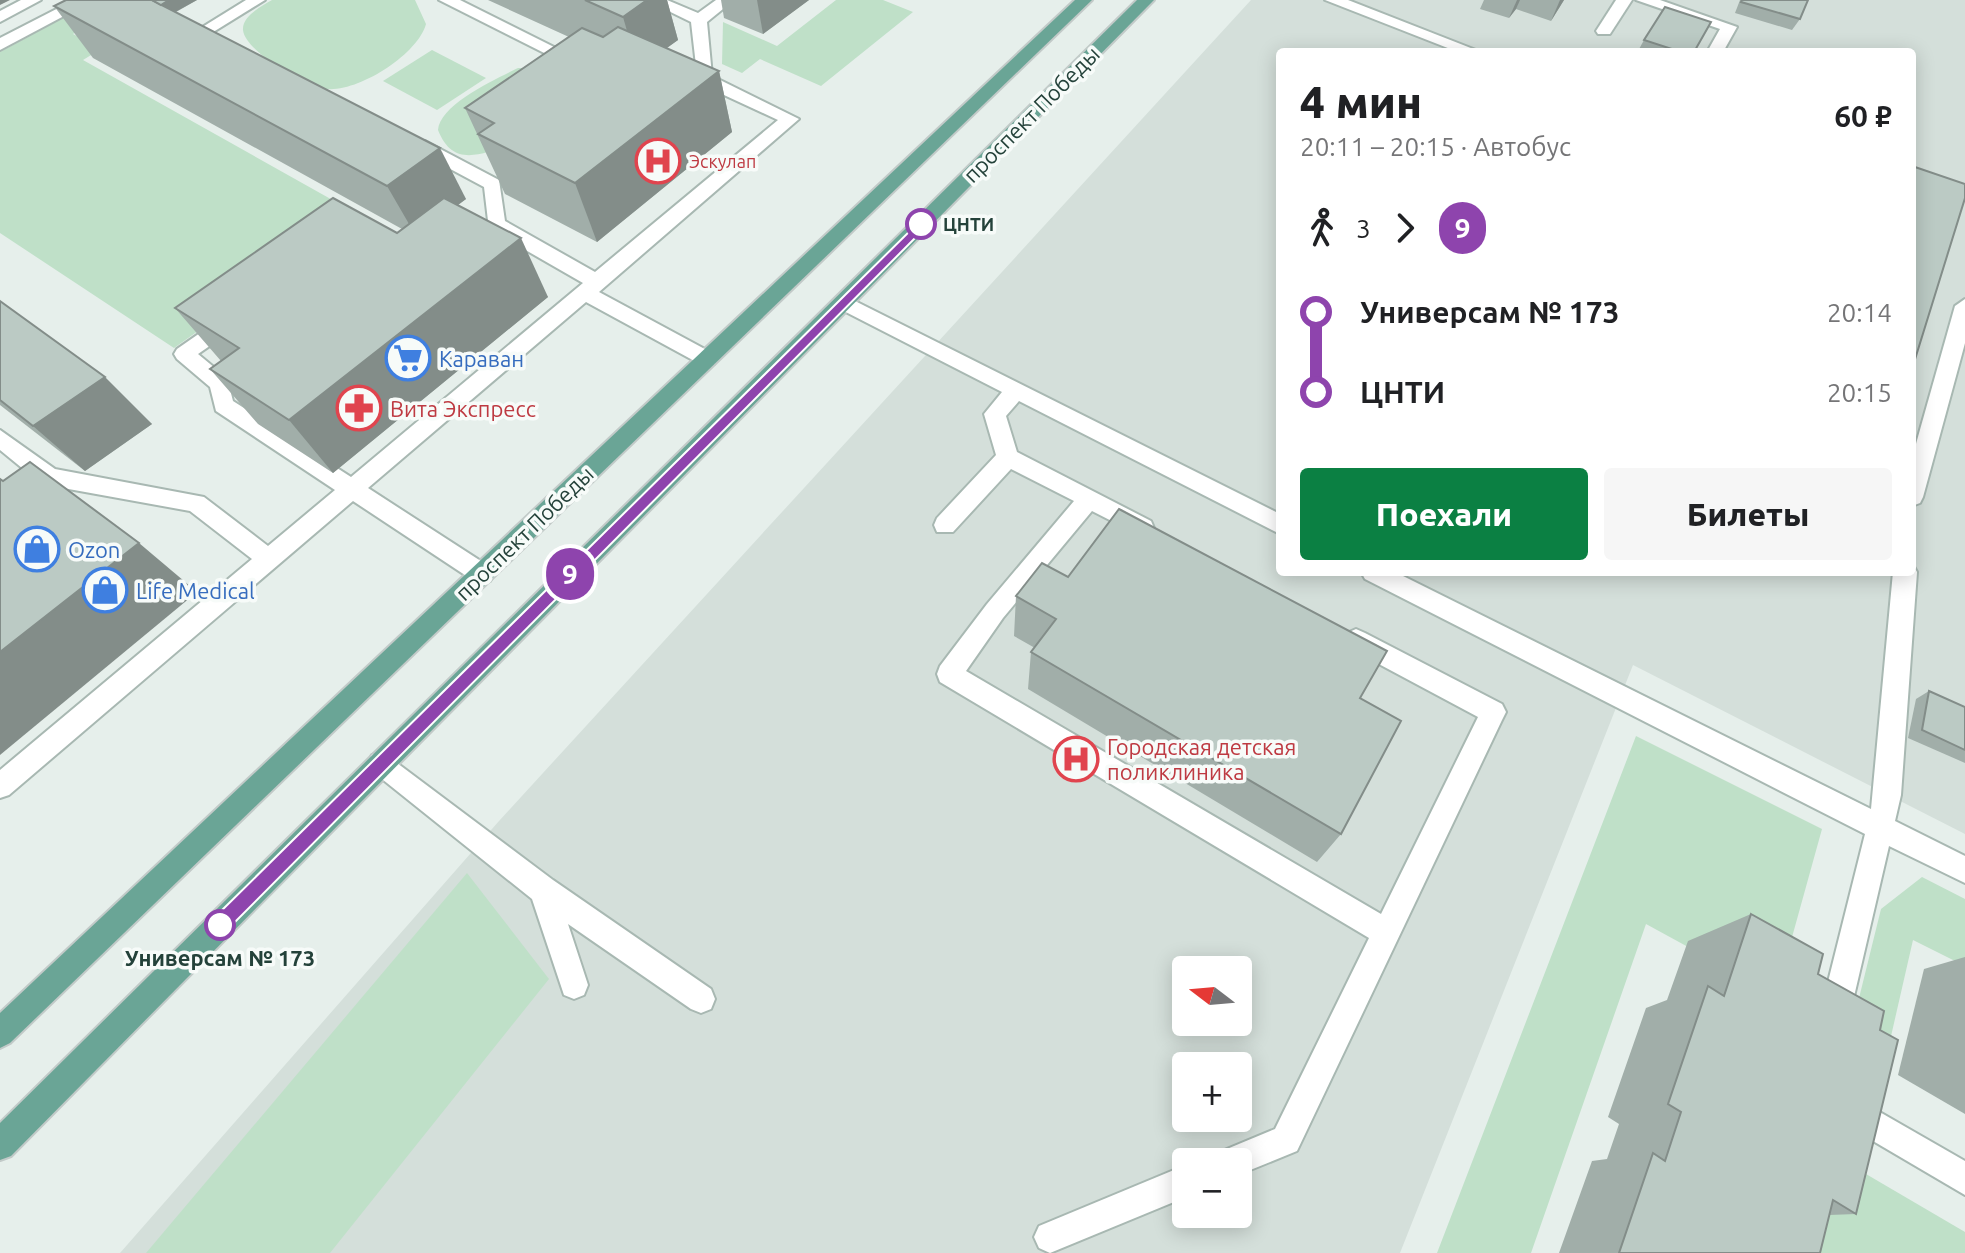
<!DOCTYPE html>
<html lang="ru">
<meta charset="utf-8">
<style>
:root{--surface:#fff;--page:#f6f6f6;--text:#202124;--muted:#757577;--accent:#0b8043}
body{margin:0;font-family:Ubuntu,sans-serif;background:var(--page);color:var(--text);height:100vh;display:flex;flex-direction:column;font-size:30px;white-space:nowrap}
*{box-sizing:border-box;margin:0}
p{font-size:26px;color:var(--muted)}
.icon{flex:none;width:44px;height:44px;fill:none;stroke:currentColor;stroke-width:2;stroke-linecap:round;stroke-linejoin:round}
.map{position:relative;flex:1;overflow:hidden}
.panel{position:absolute;left:1276px;top:48px;width:640px;height:528px;display:flex;flex-direction:column;background:var(--surface);border-radius:8px;box-shadow:0 4px 20px #0003}
.panel>*{flex:none}
.badge{padding:0 16px;border-radius:26px;font-size:28px;line-height:52px}
.needle{width:52px;rotate:286deg}
.tools{position:absolute;left:1172px;top:956px;display:grid;gap:16px}
.tools a{display:grid;place-items:center;width:80px;height:80px;border-radius:8px;background:var(--surface);box-shadow:0 4px 20px #0003;font-size:40px}
.map>.badge{position:absolute;translate:-50% -50%;box-shadow:0 0 0 4px #fff}
.legs{display:flex;align-items:center;gap:12px;height:88px;padding:0 24px;font-size:26px}
.legs p{margin-inline-start:auto}
.headline{display:flex;align-items:center;justify-content:space-between;height:136px;padding:0 24px}
h1{font-size:44px;font-weight:800;line-height:60px}
.action{display:flex;gap:16px;margin-top:auto;padding:16px 24px}
.action a{flex:1;height:92px;border-radius:8px;background:var(--accent);color:#fff;font-size:32px;font-weight:800;line-height:92px;text-align:center}
.action a+a{background:var(--page);color:var(--text)}
ul{padding:0 24px;list-style:none}
li{display:flex;align-items:center;gap:28px;height:80px;font-size:30px}
li i{display:grid;place-items:center;width:12px;height:100%;margin:0 10px;background:currentColor}
li i::after{content:'';width:20px;height:20px;margin:-10px;border:6px solid;border-radius:50%;background:var(--surface)}
li p{margin-inline-start:auto}
li:first-child i{background:linear-gradient(#0000 50%,currentColor 0)}
li:last-child i{background:linear-gradient(currentColor 50%,#0000 0)}
.map>svg:first-child{display:block}
.built{fill:#d4dfda;fill-rule:evenodd}
.green{fill:#bfe0c8}
.lines{fill:none;stroke-linecap:round;stroke-linejoin:round}
.lane-casing{stroke:#a8b8b2;stroke-width:4}
.primary-casing{stroke:#c2cac8;stroke-width:4}
.lane{fill:#fff;fill-rule:evenodd}
.primary{fill:#6aa596;fill-rule:evenodd}
.wall{fill:#a1aea9}
.shaded-wall{fill:#838d89}
.building{fill:#bbcac4;stroke:#838d89;stroke-width:2}
.line-1{fill:#8e44ad;stroke:#fff;stroke-width:2}
.stop-1-dot{fill:#fff;stroke:#8e44ad;stroke-width:4}
.labels{text-anchor:middle;dominant-baseline:central;stroke-width:7;stroke-linejoin:round;paint-order:stroke}
.far-health-label{font-size:18px;fill:#be3a42;stroke:#f7fbf9;text-anchor:start}
.far-stop-label{font-size:18px;font-weight:bold;fill:#24423a;stroke:#f7fbf9;text-anchor:start}
.street-label{font-size:22px;fill:#24423a;stroke:#f7fbf9}
.shop-label{font-size:22px;fill:#366cbe;stroke:#f7fbf9;text-anchor:start}
.health-label{font-size:22px;fill:#be3a42;stroke:#f7fbf9;text-anchor:start}
.stop-label{font-size:22px;font-weight:bold;fill:#24423a;stroke:#f7fbf9}
</style>
<div class="map">
<svg width="1965" height="1253" viewBox="0 0 1965 1253">
<rect width="100%" height="100%" fill="#e6efeb"/>
<path class="built" d="M1251,0H1965V834L1633,665L1400,1253H120L499,821ZM1280,52H1912V572H1280ZM1186,970H1238V1022H1186ZM1186,1066H1238V1118H1186ZM1186,1162H1238V1214H1186Z"/>
<g class="green">
<path d="M272,0H415L426,24C418,54 359,92 327,89C307,86 245,52 243,30C242,16 262,6 272,0Z"/>
<path d="M836,0H883L913,12L821,86L760,59L742,73L722,64L723,22L777,46Z"/>
<path d="M63,18L81,28L73,34L101,49L83,60L361,216L174,348L0,233V52Z"/>
<path d="M432,50L486,78L437,110L383,81Z"/>
<path d="M518,68H531L511,145C480,154 453,168 438,130C440,104 496,79 518,68Z"/>
<path d="M1636,736L1822,829L1776,995L1646,924L1531,1253H1437Z"/>
<path d="M467,873L549,979L330,1253H146Z"/>
<path d="M1922,877L1965,899V966L1913,940L1881,1080L1844,1059L1881,909Z"/>
<path d="M1825,1150L1965,1232V1253H1801Z"/>
</g>
<g class="lines">
<g class="lane-casing">
<g id="lane">
<path d="M21,0H41L0,22V11Z"/>
<path d="M74,0H94L0,50V38Z"/>
<path d="M246,0H265L210,34L196,31Z"/>
<path d="M439,0H460L588,64L586,68H574Z"/>
<path d="M646,0H667L698,13L716,0H734L707,22L712,76L799,119L599,292L714,354L717,359L714,364H700L586,302L368,488L490,567L494,574L490,581L482,584L474,581L353,501L9,795L0,798V770L252,559L190,511L52,486L0,521V500L33,477L0,450V430L55,469L204,497L268,546L335,490L216,411L210,387L177,359L174,354L177,349L223,317H237L240,322L237,327L198,354L227,378L233,401L351,477L583,283L489,229L484,187L413,149V141H425L499,180L505,221L595,272L778,120L698,83L691,22Z"/>
<path d="M1325,0H1348L1481,52H1458Z"/>
<path d="M1616,0H1632L1610,34H1598L1596,31Z"/>
<path d="M1636,0H1660L1737,27L1723,52H1707L1720,29Z"/>
<path d="M843,295L1280,514V534L1019,401L1006,416L1017,452L1151,521L1154,528L1151,535L1143,537L1092,511L1003,618L966,671L1381,914L1478,717L1347,647L1344,640L1347,633L1356,629L1365,633L1502,704L1506,712L1502,720L1297,1151L1238,1175V1162H1218L1222,1151L1275,1129L1369,938L940,682L937,674L940,666L987,604L1074,501L1011,469L953,532H937L934,525L937,518L996,455L984,414L1002,392L836,307L833,302Z"/>
<path d="M1965,299V343L1923,497L1920,503L1912,506V458L1955,306Z"/>
<path d="M1913,565L1917,572L1901,795L1895,821L1965,856V883L1889,846L1849,1018L1844,1028L1834,1033L1824,1028L1819,1018L1865,834L1365,579L1361,572H1395L1871,809L1893,572H1912Z"/>
<path d="M381,751L553,880L711,989L715,999L711,1009L701,1013L691,1009L568,924L588,985L584,995L574,999L564,995L532,899L372,771L368,763L372,755Z"/>
<path d="M1850,1095L1965,1161V1195L1839,1121L1835,1110L1839,1099Z"/>
<path d="M1186,1165V1197L1050,1253L1039,1248L1034,1237L1039,1226Z"/>
</g>
</g>
<g class="primary-casing">
<g id="primary">
<path d="M1075,0H1092L10,1043L0,1048V1013Z"/>
<path d="M1137,0H1154L11,1156L0,1160V1123Z"/>
</g>
</g>
<use href="#lane" class="lane"/>
<use href="#primary" class="primary"/>
</g>
<g class="wall">
<path d="M66,0H197L176,12L466,199L458,205L548,297L333,473L258,424L210,369L221,361L175,308L397,233L402,229L93,58L54,6Z"/>
<path d="M488,0H667L678,40L666,48L719,71L732,132L597,242L505,194L465,108L569,37Z"/>
<path d="M721,0H809L763,34L724,18Z"/>
<path d="M1484,0H1564L1551,21L1516,9L1509,18L1480,9Z"/>
<path d="M1740,0H1808L1800,19L1792,30L1735,13Z"/>
<path d="M1644,40L1694,52L1638,51Z"/>
<path d="M0,301L152,424L85,471L0,405Z"/>
<path d="M1068,577L1360,698L1341,834L1317,862L1028,689L1031,652L1035,648L1014,636L1016,596Z"/>
<path d="M1929,691L1965,707V763L1908,738L1916,699Z"/>
<path d="M1751,914L1880,1030L1856,1214L1829,1215L1820,1253H1559L1592,1161L1607,1159L1619,1124L1608,1117L1646,1008L1667,1000L1688,941Z"/>
<path d="M1965,957V1114L1898,1075L1924,969Z"/>
</g>
<g class="shaded-wall">
<path d="M0,0H10L0,5Z"/>
<path d="M169,0H197L121,42L107,35Z"/>
<path d="M647,0H667L678,40L638,69L623,17Z"/>
<path d="M757,0H809L763,34Z"/>
<path d="M1517,0H1520L1516,9L1509,18Z"/>
<path d="M1560,0H1564L1551,21Z"/>
<path d="M719,71L732,132L597,242L575,183Z"/>
<path d="M440,148L466,199L416,236L387,186Z"/>
<path d="M521,238L548,297L333,473L289,420Z"/>
<path d="M105,377L152,424L85,471L33,426Z"/>
<path d="M139,543L197,592L0,755V652Z"/>
</g>
<g class="building">
<path d="M66,0H152L440,148L387,186L54,6Z"/>
<path d="M152,0H169L161,5Z"/>
<path d="M585,0H647L623,17Z"/>
<path d="M1742,0H1808L1800,19L1741,2Z"/>
<path d="M1665,7L1711,22L1694,52H1681L1644,40Z"/>
<path d="M618,27L719,71L575,183L478,134L494,123L465,108L582,28L603,37Z"/>
<path d="M1912,166L1965,184V198L1912,369Z"/>
<path d="M333,198L397,233L444,198L521,238L289,420L210,369L239,348L175,308Z"/>
<path d="M0,301L105,377L33,426L0,400Z"/>
<path d="M30,462L139,543L0,652V479L3,481Z"/>
<path d="M1119,509L1387,651L1360,698L1401,721L1341,834L1031,652L1056,619L1016,596L1042,563L1068,577Z"/>
<path d="M1929,691L1965,707V750L1922,730Z"/>
<path d="M1751,914L1823,954L1818,974L1884,1011L1880,1030L1898,1040L1856,1214L1833,1200L1820,1253H1619L1653,1153L1665,1161L1681,1112L1668,1104L1708,986L1724,996Z"/>
</g>
<path class="line-1" d="M921,220L927,224L926,227L226,931H213V919Z"/>
<defs>
<g id="hospital-ring" transform="scale(2.3)"><circle r="9.5" fill="#f7fbf9" stroke="#e0444e" stroke-width="1.5"/><path d="M-5-5h3v3.5h4V-5h3V5h-3V1.5h-4V5h-3Z" fill="#e0444e"/></g>
<g id="supermarket-ring" transform="scale(2.3)"><circle r="9.5" fill="#f7fbf9" stroke="#3f7fe0" stroke-width="1.5"/><path d="M-6-5.5h2.5l.6 2H6L4.5 2H-2.5L-4.4-4H-6ZM-1.5 3.2a1.3 1.3 0 1 0 .1 0ZM3 3.2a1.3 1.3 0 1 0 .1 0Z" fill="#3f7fe0"/></g>
<g id="pharmacy-ring" transform="scale(2.3)"><circle r="9.5" fill="#f7fbf9" stroke="#e0444e" stroke-width="1.5"/><path d="M-2-6h4v4h4v4h-4v4h-4v-4h-4v-4h4Z" fill="#e0444e"/></g>
<g id="shop-ring" transform="scale(2.3)"><circle r="9.5" fill="#f7fbf9" stroke="#3f7fe0" stroke-width="1.5"/><path d="M-5-2.5h2.3a2.7 3.5 0 0 1 5.4 0H5L5.5 6h-11ZM-1.5-2.5h3a1.5 2.3 0 0 0-3 0Z" fill="#3f7fe0"/></g>
</defs>
<g fill-rule="evenodd">
<use href="#hospital-ring" x="658" y="161"/>
<use href="#supermarket-ring" x="408" y="358"/>
<use href="#pharmacy-ring" x="359" y="408"/>
<use href="#shop-ring" x="37" y="549"/>
<use href="#shop-ring" x="105" y="590"/>
<use href="#hospital-ring" x="1076" y="759"/>
</g>
<g class="stop-1-dot">
<circle cx="921" cy="224" r="14"/>
<circle cx="220" cy="925" r="14"/>
</g>
<g class="labels">
<g class="far-health-label">
<text x="689" y="161">Эскулап</text>
</g>
<g class="far-stop-label">
<text x="943" y="224">ЦНТИ</text>
</g>
<g class="street-label">
<text transform="translate(1031 114) rotate(-45)">проспект Победы</text>
<text transform="translate(524 533) rotate(-44)">проспект Победы</text>
</g>
<g class="shop-label">
<text x="439" y="358">Караван</text>
<text x="68" y="549">Ozon</text>
<text x="136" y="590">Life Medical</text>
</g>
<g class="health-label">
<text x="390" y="408">Вита Экспресс</text>
<text x="1107" y="746">Городская детская<tspan x="1107" dy="25">поликлиника</tspan></text>
</g>
<g class="stop-label">
<text x="220" y="957">Универсам № 173</text>
</g>
</g>
</svg>
<div class="tools">
<a><svg class="needle" viewBox="-14 -14 28 28"><path d="M0-13l5 13h-10z" fill="#e53935"/><path d="M0 13l5-13h-10z" fill="#757577"/></svg></a>
<a>+</a>
<a>−</a>
</div>
<b class="badge" style="left:570px;top:574px;background:#8e44ad;color:#fff">9</b>
<section class="panel">
<div class="headline"><div><h1>4 мин</h1><p>20:11 – 20:15 · Автобус</p></div><b>60 ₽</b></div>
<div class="legs"><svg class="icon" aria-label="walk" viewBox="0 0 24 24"><circle cx="13" cy="4" r="2"/><path d="M13 8l-2 6 4 7M11 14l-3 7M7 12l3-4h3l4 4"/></svg>3<svg class="icon" aria-label="forward" viewBox="0 0 24 24"><path d="M9 5l7 7-7 7"/></svg><b class="badge" style="background:#8e44ad;color:#fff">9</b></div>
<ul>
<li><i style="color:#8e44ad"></i><b>Универсам № 173</b><p>20:14</p></li>
<li><i style="color:#8e44ad"></i><b>ЦНТИ</b><p>20:15</p></li>
</ul>
<div class="action"><a>Поехали</a><a>Билеты</a></div>
</section>
</div>
